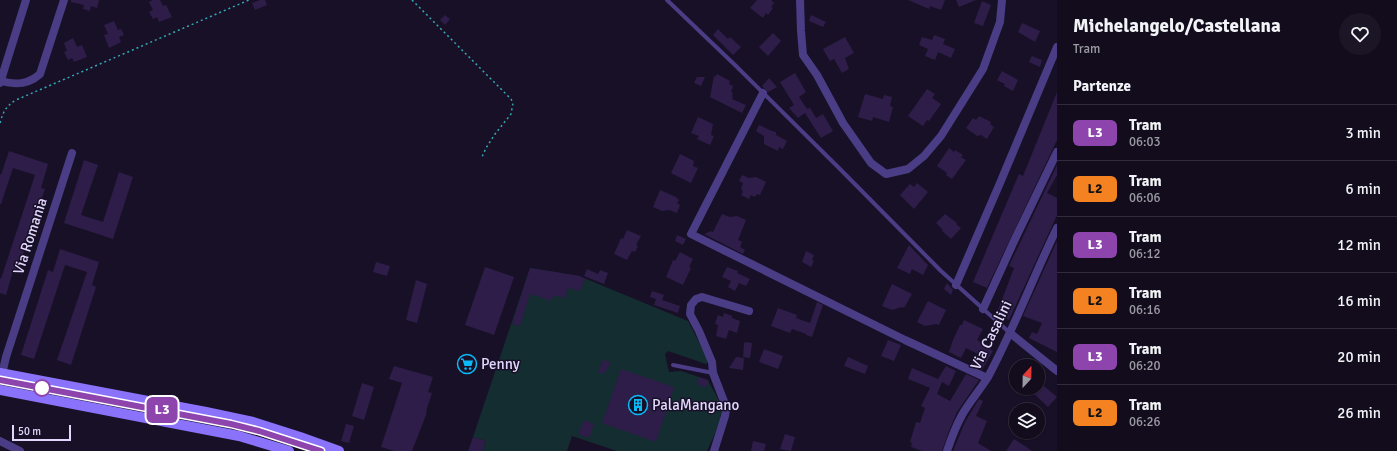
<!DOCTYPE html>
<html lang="it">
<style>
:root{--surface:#120c1d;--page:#1b1526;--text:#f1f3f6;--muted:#9c9ba4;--line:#312c3b}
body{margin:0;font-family:Signika,sans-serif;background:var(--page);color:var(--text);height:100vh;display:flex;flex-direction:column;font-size:15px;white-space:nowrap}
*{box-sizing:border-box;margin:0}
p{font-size:13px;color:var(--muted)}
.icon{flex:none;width:22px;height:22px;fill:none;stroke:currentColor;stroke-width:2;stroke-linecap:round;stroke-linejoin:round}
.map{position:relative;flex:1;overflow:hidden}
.side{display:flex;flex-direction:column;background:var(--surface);width:340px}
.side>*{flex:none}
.badge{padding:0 8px;border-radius:6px;font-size:14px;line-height:26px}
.needle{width:26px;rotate:22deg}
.tools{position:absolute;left:1009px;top:359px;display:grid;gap:8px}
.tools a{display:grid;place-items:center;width:36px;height:36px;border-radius:50%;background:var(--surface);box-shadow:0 1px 3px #0004,0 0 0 1px var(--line);font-size:20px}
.scale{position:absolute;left:12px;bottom:10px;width:59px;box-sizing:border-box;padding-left:4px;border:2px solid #e2d8fe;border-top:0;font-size:11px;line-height:14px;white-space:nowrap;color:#e2d8fe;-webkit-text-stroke:3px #181027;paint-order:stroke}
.map>.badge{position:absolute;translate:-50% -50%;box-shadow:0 0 0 2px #fff}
h2{padding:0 16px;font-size:15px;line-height:36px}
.round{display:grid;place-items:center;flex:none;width:42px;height:42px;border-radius:21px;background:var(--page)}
.overview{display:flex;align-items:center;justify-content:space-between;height:68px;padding:0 16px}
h1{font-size:19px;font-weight:700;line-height:30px}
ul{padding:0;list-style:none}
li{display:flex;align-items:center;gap:12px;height:56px;padding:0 16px;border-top:1px solid var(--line)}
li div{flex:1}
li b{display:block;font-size:15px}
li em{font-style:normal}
li .badge{min-width:44px;font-weight:700;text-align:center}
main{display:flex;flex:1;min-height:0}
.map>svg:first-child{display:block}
.green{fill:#142d31}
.building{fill:#2d1d48}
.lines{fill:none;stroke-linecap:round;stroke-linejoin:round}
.path{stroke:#34a9b6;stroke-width:1.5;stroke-dasharray:2 3;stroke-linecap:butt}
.lane{stroke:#4b3d85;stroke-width:4}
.street{stroke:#4b3d85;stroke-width:8}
.secondary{stroke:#8b72fb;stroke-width:10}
.tram{stroke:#0abaf8;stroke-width:1}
.line-casing{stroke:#fff;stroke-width:9}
.line{stroke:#8e44ad;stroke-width:6}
.stop-dot{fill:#fff;stroke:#8e44ad;stroke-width:2}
.labels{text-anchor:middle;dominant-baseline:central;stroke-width:3;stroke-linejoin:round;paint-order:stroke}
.street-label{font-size:15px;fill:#e2d8fe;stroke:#181027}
.poi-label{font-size:15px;fill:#e2d8fe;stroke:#181027;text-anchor:start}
</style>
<main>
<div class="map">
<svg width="1057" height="451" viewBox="0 0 1057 451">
<rect width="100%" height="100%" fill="#181027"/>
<path class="green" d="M530,268L579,276L688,321L709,361L706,364L668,351L665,354L669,372L681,371L708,380C712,389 720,399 721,409C722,421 712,440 707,451H617L572,436L567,451H482L486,441L473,437Z"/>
<g class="building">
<path d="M71,0H99L97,8L91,6L90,11L83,9L84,5L71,2Z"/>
<path d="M153,0H160L163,6L166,5L172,17L159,22L157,17L153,19L149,12L153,10L149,2Z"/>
<path d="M260,0H265L267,5L255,10L252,3Z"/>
<path d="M757,0H771L774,3L771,7L773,8L768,15L766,13L763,18L750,8Z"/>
<path d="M908,0H945L941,10L930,6L929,9Z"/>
<path d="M956,0H976L959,7Z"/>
<path d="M982,1L991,5L983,26L974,23Z"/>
<path d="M445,15L450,19L445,25L440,20Z"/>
<path d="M811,15L826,22L823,27L809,21Z"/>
<path d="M114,21L118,30L121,29L124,35L119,37L121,42L109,48L104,35L108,34L104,25Z"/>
<path d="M1022,23L1040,31L1035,42L1018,32Z"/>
<path d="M718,29L728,39L730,37L741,47L733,55L713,35Z"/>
<path d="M773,33L781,41L768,56L759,47Z"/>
<path d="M934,35L945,39L943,44L955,49L951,58L938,52L935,60L925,56L928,49L919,45L922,37L932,40Z"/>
<path d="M845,37L854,53L845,58L849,69L842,73L834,59L830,61L823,49Z"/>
<path d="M73,38L77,47L82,45L87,57L74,62L72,58L68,60L64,52L67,51L64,43Z"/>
<path d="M1032,56L1042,60L1040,67L1029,62Z"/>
<path d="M1002,71L1018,80L1013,91L1004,86L1005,84L997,80Z"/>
<path d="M795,73L806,92L799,97L807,109L810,108L816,118L823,114L833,131L821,138L805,113L798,118L789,108L794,105L780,82Z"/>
<path d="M717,74L730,81L729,84L733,86L731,92L733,93L732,96L733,97L732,99L746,105L742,113L710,97L714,76L715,77Z"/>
<path d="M697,77H705L701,86L694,83Z"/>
<path d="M769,78L777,87L768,92L762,86Z"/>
<path d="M927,89L935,94L932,98L941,104L929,121L927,120L923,126L908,116Z"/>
<path d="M1057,92V140L987,288L973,282L1019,174L1023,176Z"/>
<path d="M865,94L883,99L884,95L892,97L890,106L893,107L889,122L873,117L872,121L858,117Z"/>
<path d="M979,116L991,122L990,124L994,127L987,139L981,135L977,136L966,128L973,118L976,120Z"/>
<path d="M698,117L713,124L711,135L714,136L710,145L697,139L699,136L691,133Z"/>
<path d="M759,125L772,131L776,132V135L787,141L783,149L779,147L778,151L764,144V136L756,131Z"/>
<path d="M949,148L954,152L955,150L963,155L961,157L966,160L952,179L946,175L947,173L937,166Z"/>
<path d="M9,151L48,164L41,188L45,189L17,272L13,271L6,295L0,293V278L1,279L35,175L13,168L1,204H0V174L1,175Z"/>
<path d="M680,154L694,161L693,166L698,168L691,183L671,173Z"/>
<path d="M84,160L98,165L81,215L103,222L119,172L133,177L113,239L64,223Z"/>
<path d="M1057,165V175L1047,193L1057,198V215L1009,320L996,315L1014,268L1009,266Z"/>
<path d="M742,175L749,178L756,177L766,182L760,195L757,194L755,197L751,195L749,199L741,195L743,192L741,188L743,183L739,181Z"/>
<path d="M917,183L928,192L914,209L900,195L910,184L914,187Z"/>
<path d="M660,190L676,197L679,200L677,203L680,205L677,213L669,210L662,211L653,207Z"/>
<path d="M722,214L730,217L737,216L746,220L738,240L742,242L740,247L745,250L743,254L704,234L709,232L710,231L713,232Z"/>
<path d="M945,214L957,223L956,224L961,228L951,239L942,231L943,230L936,223Z"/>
<path d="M627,230L641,236L636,245L638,246L635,252L632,251L627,260L614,254L621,238L623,239Z"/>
<path d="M677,235L686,239L683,245L675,241Z"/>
<path d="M1057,241V352L1029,338L1032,332L1037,334L1042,323L1023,316Z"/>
<path d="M909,245L928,265L923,275L912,269L910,274L897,268Z"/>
<path d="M60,249L99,262L92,285L96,287L71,365L57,360L87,272L65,265L34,359L21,355L48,270L53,272Z"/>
<path d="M806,251L814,255L812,260L814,261L811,267L802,262Z"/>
<path d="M680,252L693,259L689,267L691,268L683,285L666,277L673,260L675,261Z"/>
<path d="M376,262L390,266L387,276L373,272Z"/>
<path d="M485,267L514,277L494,335L465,325Z"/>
<path d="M727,267L738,271L737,273L750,279L746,286L739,283L735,291L728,287L731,281L722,277Z"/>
<path d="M530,268L580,276L585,279L580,291L568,288L565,298L553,295L552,301L530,294L520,326L512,324Z"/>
<path d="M587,269L598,274L600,270L608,273L604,284L584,276Z"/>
<path d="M416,280L427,284L417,323L406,320Z"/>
<path d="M947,283L953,290L951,295L944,289Z"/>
<path d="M892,284L912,294L904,308L902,307L892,310L882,306Z"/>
<path d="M652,291L664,295L662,300L680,306L678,313L654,305L656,299L650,297Z"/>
<path d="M928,301L946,310L939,325L936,324L925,326L917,322Z"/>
<path d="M817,302L823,305L812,337L806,335V334L792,329L790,333L771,326L778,308L797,315L796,318L810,323Z"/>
<path d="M724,313L732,316V318L740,321L737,333L729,330L726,339L716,336L718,325L715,324L718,315L723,317Z"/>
<path d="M964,320L983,329L977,340L993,351L982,370L971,365L978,354L966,348L961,358L949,352L953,340L960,325H962Z"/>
<path d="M888,340L901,345L894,361L881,356Z"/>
<path d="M745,342L752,343L750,358L743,357L744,344Z"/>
<path d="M764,349L783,356L778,369L759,362Z"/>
<path d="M736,357L744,358L743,370L729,368Z"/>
<path d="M848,357L868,366L865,374L844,366Z"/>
<path d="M603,360L611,362L604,374L598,372Z"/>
<path d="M394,366L433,377L428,392L432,393L427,408L426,415L412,451H394L381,447L402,383L389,379Z"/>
<path d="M946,366L956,371L949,386L942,382L937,394L950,401L966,374L979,380L957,412L949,431L942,451H922L911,447L912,443L910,442L916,422L920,423L925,408L921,406L930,388L908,379L912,368L938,379Z"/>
<path d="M621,369L674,387L656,442L602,423Z"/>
<path d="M699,377L708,380L706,388L697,384Z"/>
<path d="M1038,381L1057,397L1048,407L1028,388H1038Z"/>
<path d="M362,383L374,387L364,420L352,416Z"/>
<path d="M979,399L983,401L976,416L987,421L978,443L991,451H953L965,422Z"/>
<path d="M584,420L594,424L589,438L578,434Z"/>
<path d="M346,424L354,426L349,443L341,441Z"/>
<path d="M785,434L795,437L791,451L780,449Z"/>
<path d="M473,437L486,441L482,451H468Z"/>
<path d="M1014,439L1032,451H1006Z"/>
<path d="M753,441L766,444L764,451H751Z"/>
</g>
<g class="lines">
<g class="path">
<path d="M412,0L511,99L513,103L511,114L495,134L486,148L482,157"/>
<path d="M0,123C3,112 6,106 16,100L249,0"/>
</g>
<g class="lane">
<path d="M667,0L736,66L839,168L941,271L1010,333"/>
<path d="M673,365L713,373"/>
</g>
<g class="street">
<path d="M800,0L801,31L803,55L817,75L843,123L871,163L886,174L908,169L924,156L941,136L983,69L1000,22L1002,0"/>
<path d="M1,81C15,85 28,85 40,74L64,0"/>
<path d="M0,83L26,0"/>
<path d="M763,93L691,234L905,340L987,378"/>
<path d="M956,285L1000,183L1057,47"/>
<path d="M983,309L1015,239L1057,152"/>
<path d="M1010,333L1057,371"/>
<path d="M2,374L6,357L72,153"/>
<path d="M0,441L20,451"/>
<path d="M714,451L725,416L726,410L725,404L713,373L712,362L699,331L690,314L691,305L696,299L702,297L749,311"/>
<path d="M947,451C951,439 956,426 962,415C970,401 980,390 988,377C1014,329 1033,277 1057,228"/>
</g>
<g class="secondary">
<path d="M0,373L206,412L253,422L300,437L339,451"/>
<path d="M0,390L239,436L289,451"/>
</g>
<path class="tram" d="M0,380C107,400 218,414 321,451"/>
</g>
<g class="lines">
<g class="line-casing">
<path id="line" d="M0,380L231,424L259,431L321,451"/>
</g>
<use href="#line" class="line"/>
</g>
<defs>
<g id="supermarket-ring" transform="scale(1)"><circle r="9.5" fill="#181027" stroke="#0abaf8" stroke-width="1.5"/><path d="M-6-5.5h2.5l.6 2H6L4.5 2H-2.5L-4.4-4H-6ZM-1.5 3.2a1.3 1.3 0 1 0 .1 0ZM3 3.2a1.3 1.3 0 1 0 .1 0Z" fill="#0abaf8"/></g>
<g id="building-ring" transform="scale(1)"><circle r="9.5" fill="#181027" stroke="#0abaf8" stroke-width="1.5"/><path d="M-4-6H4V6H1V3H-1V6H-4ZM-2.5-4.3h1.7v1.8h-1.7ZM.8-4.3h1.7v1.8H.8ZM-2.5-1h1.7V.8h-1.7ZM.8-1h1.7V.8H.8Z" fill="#0abaf8"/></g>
</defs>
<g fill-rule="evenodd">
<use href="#supermarket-ring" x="467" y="364"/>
<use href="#building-ring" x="638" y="405"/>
</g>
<circle class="stop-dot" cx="42" cy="388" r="8"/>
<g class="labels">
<g class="street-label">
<text transform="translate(30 236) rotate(-72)">Via Romania</text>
<text transform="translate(991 335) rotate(-64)">Via Casalini</text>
</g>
<g class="poi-label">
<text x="481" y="364">Penny</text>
<text x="652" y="405">PalaMangano</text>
</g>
</g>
</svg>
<div class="tools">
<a><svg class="needle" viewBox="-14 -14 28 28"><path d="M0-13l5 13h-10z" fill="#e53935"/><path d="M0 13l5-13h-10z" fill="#9c9ba4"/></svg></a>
<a><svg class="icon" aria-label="layers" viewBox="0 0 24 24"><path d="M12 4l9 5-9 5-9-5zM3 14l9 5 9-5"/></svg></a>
</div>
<div class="scale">50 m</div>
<b class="badge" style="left:162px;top:410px;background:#8e44ad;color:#fff">L3</b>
</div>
<section class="side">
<div class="overview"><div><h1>Michelangelo/Castellana</h1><p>Tram</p></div><a class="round"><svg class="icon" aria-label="heart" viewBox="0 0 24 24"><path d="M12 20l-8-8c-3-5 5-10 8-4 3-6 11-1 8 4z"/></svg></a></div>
<h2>Partenze</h2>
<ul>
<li><span class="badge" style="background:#8e44ad;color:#fff">L3</span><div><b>Tram</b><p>06:03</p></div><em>3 min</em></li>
<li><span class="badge" style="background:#f58220;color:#111">L2</span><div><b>Tram</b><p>06:06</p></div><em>6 min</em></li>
<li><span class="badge" style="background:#8e44ad;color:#fff">L3</span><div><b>Tram</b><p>06:12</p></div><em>12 min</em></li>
<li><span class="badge" style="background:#f58220;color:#111">L2</span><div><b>Tram</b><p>06:16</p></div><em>16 min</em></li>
<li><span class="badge" style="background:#8e44ad;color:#fff">L3</span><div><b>Tram</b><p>06:20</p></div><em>20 min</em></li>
<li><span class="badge" style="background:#f58220;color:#111">L2</span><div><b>Tram</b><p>06:26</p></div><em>26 min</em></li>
</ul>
</section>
</main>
